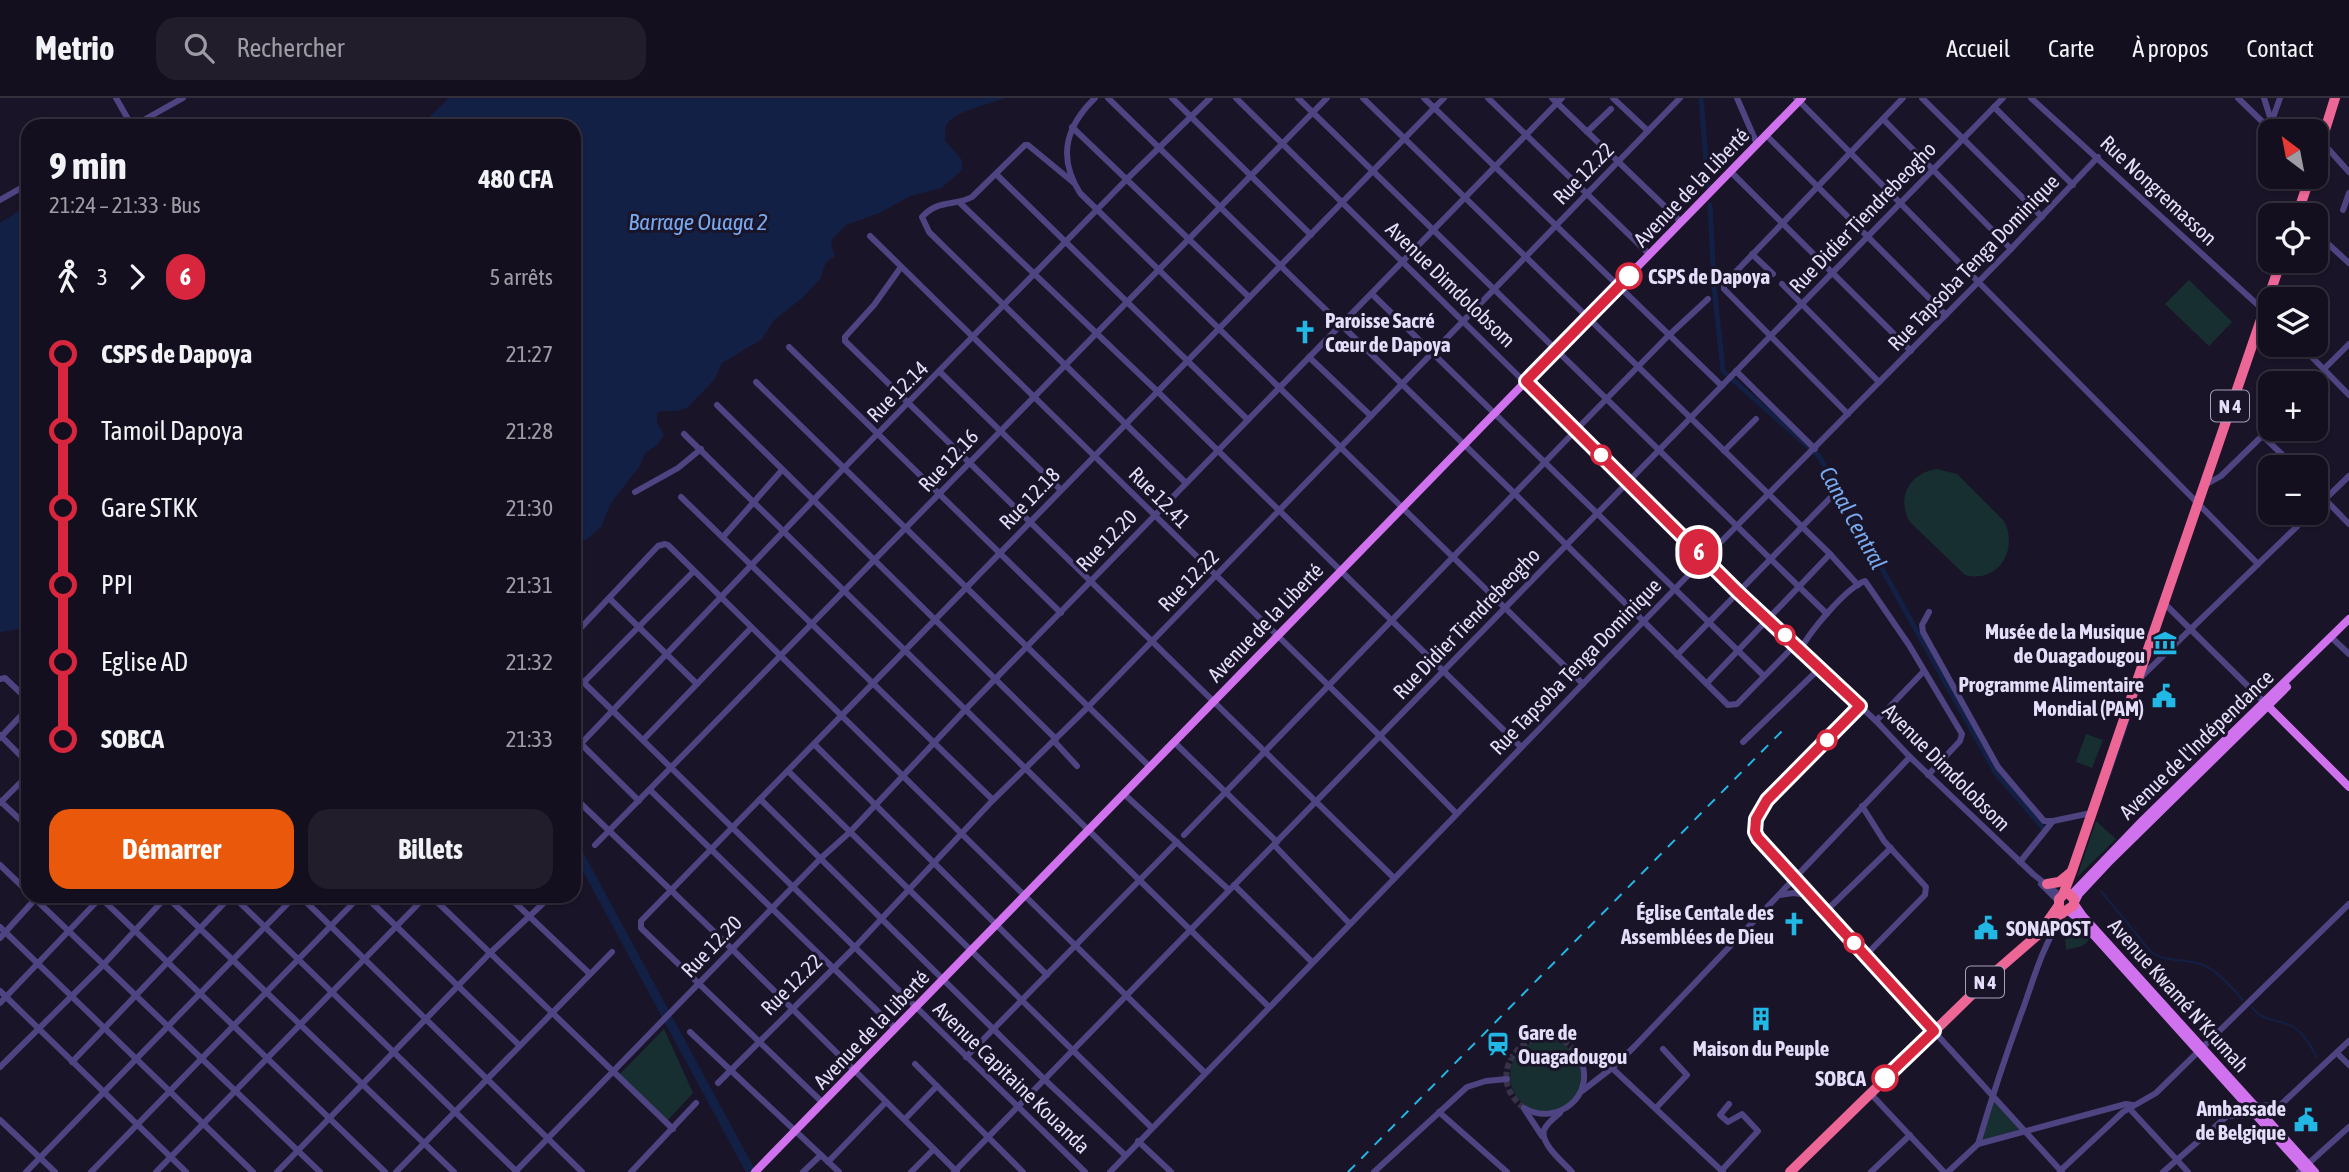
<!DOCTYPE html>
<html lang="fr">
<meta charset="utf-8">
<style>
:root{--surface:#140f1e;--page:#211d2b;--text:#f1f3f6;--muted:#9d9ca4;--line:#332f3c;--accent:#ea580c}
body{margin:0;font-family:"Asap Condensed",sans-serif;background:var(--page);color:var(--text);height:100vh;display:flex;flex-direction:column;font-size:26px;white-space:nowrap}
*{box-sizing:border-box;margin:0}
p{font-size:23px;color:var(--muted)}
.icon{flex:none;width:38px;height:38px;fill:none;stroke:currentColor;stroke-width:2;stroke-linecap:round;stroke-linejoin:round}
.map{position:relative;flex:1;overflow:hidden}
.drawer{position:absolute;left:21px;top:21px;width:560px;height:784px;display:flex;flex-direction:column;background:var(--surface);border-radius:21px;box-shadow:0 2px 5px #0004,0 0 0 2px var(--line)}
.drawer>*{flex:none}
.badge{padding:0 14px;border-radius:23px;font-size:24px;line-height:46px}
.needle{width:46px;rotate:328deg}
.buttons{position:absolute;left:2258px;top:21px;display:grid;gap:14px}
.buttons a{display:grid;place-items:center;width:70px;height:70px;border-radius:14px;background:var(--surface);box-shadow:0 2px 5px #0004,0 0 0 2px var(--line);font-size:35px}
.map>.badge{position:absolute;translate:-50% -50%;box-shadow:0 0 0 4px #fff}
.legs{display:flex;align-items:center;gap:10px;height:77px;padding:0 28px;font-size:23px}
.legs p{margin-inline-start:auto}
.overview{display:flex;align-items:center;justify-content:space-between;height:119px;padding:0 28px}
h1{font-size:38px;font-weight:700;line-height:52px}
.cta{display:flex;gap:14px;margin-top:auto;padding:14px 28px}
.cta a{flex:1;height:80px;border-radius:21px;background:var(--accent);color:#fff;font-size:28px;font-weight:700;line-height:80px;text-align:center}
.cta a+a{background:var(--page);color:var(--text)}
ul{padding:0 28px;list-style:none}
li{display:flex;align-items:center;gap:24px;height:77px;font-size:26px}
li i{display:grid;place-items:center;width:10px;height:100%;margin:0 9px;background:currentColor}
li i::after{content:'';width:18px;height:18px;margin:-9px;border:5px solid;border-radius:50%;background:var(--surface)}
li p{margin-inline-start:auto}
li:first-child i{background:linear-gradient(#0000 50%,currentColor 0)}
li:last-child i{background:linear-gradient(currentColor 50%,#0000 0)}
header{display:flex;align-items:center;gap:42px;box-sizing:border-box;height:98px;padding:0 35px;background:var(--surface);border-bottom:2px solid var(--line)}
header strong{font-size:33px}
nav{display:flex;gap:38px;margin-inline-start:auto;font-size:24px}
.search{width:490px;height:63px;background:var(--page);display:flex;align-items:center;gap:18px;box-sizing:border-box;padding:0 24px;border-radius:21px;color:var(--muted);font-size:26px}
.map>svg:first-child{display:block}
.green{fill:#172f31}
.water{fill:#132046}
.lines{fill:none;stroke-linecap:round;stroke-linejoin:round}
.stream{stroke:#132046;stroke-width:2}
.canal{stroke:#132046;stroke-width:5}
.river{stroke:#132046;stroke-width:9}
.minor-tunnel{stroke:#383248;stroke-width:6;stroke-dasharray:6 3;stroke-linecap:butt}
.minor{stroke:#4e4481;stroke-width:6}
.major{stroke:#d072ee;stroke-width:8}
.highway{stroke:#ed6796;stroke-width:10}
.rail{stroke:#21b8e5;stroke-width:2;stroke-dasharray:10 9;stroke-linecap:butt}
.line-1-casing{stroke:#fff;stroke-width:16}
.line-1{stroke:#d7263d;stroke-width:10}
.stop-1-dot{fill:#fff;stroke:#d7263d;stroke-width:3.5}
.labels{text-anchor:middle;dominant-baseline:central;stroke-width:6;stroke-linejoin:round;paint-order:stroke}
.shield{fill:#1a1428;stroke:#a8a1bc;stroke-width:2}
.shield-label{font-size:19px;font-weight:bold;fill:#e5defb}
.street-label{font-size:21px;fill:#e5defb;stroke:#1a1428}
.stop-label{font-size:21px;font-weight:bold;fill:#e5defb;stroke:#1a1428;text-anchor:start}
.poi-label{font-size:21px;font-weight:bold;fill:#e5defb;stroke:#1a1428;text-anchor:end}
.water-label{font-size:23px;font-style:italic;fill:#78a9ef;stroke:#1a1428}
</style>
<header>
<strong>Metrio</strong>
<div class="search"><svg class="icon" aria-label="search" viewBox="0 0 24 24"><circle cx="10" cy="10" r="6"/><path d="M15 15l6 6"/></svg>Rechercher</div>
<nav><a>Accueil</a><a>Carte</a><a>À propos</a><a>Contact</a></nav>
</header>
<div class="map">
<svg width="2349" height="1074" viewBox="0 0 2349 1074">
<rect width="100%" height="100%" fill="#1a1428"/>
<g class="green">
<path d="M2189,182L2232,224L2209,248L2165,206Z"/>
<path d="M1937,371L1957,376L2004,423C2019,451 1998,486 1965,477L1910,424C1896,400 1909,375 1937,371Z"/>
<path d="M2086,636L2103,642L2092,670L2076,664Z"/>
<path d="M2096,723L2116,741L2077,779Z"/>
<path d="M2070,818L2089,838C2089,849 2076,849 2066,852L2064,825Z"/>
<path d="M664,931L693,995L666,1024L620,976Z"/>
<circle cx="1546" cy="978" r="36"/>
<path d="M1995,1000L2021,1031L1982,1042Z"/>
</g>
<g class="water">
<path d="M449,0H1005C991,6 954,13 947,26C944,31 946,38 945,43L962,62V72L941,90L911,98L879,115L846,127L832,141L831,147L835,158L826,164L820,181L802,200L774,222L762,241L722,265L714,282L688,309L678,313H661L657,315V324L664,337L656,348L645,355L639,369L611,405L601,429L587,441L574,446V28H420Z"/>
<path d="M28,111V530L0,534V125L16,115Z"/>
</g>
<g class="lines">
<g class="stream">
<path d="M2109,681L2138,597"/>
<path d="M2101,793L2151,854C2165,864 2184,861 2200,866C2217,871 2231,889 2243,902"/>
<path d="M2252,909C2261,923 2277,921 2292,928C2304,935 2310,948 2317,959"/>
</g>
<g class="canal">
<path d="M1701,0L1708,88"/>
<path d="M1710,107L1714,188L1723,273L1819,358L1996,675L2043,730"/>
</g>
<path class="river" d="M574,747L751,1074"/>
<path class="minor-tunnel" d="M1524,1010C1472,970 1548,905 1580,960"/>
<g class="minor">
<path d="M116,0L132,28"/>
<path d="M1095,0C1066,28 1057,59 1080,95L1583,586"/>
<path d="M1108,0L1515,396L1728,607L1737,606L1795,547"/>
<path d="M1172,0L1311,137"/>
<path d="M1236,0L1738,494L1876,623L1910,659L2033,776L2061,798"/>
<path d="M1298,0L1827,516"/>
<path d="M1363,0L1830,456L1858,487"/>
<path d="M1424,0L1722,288"/>
<path d="M1488,0L1650,157"/>
<path d="M1552,0L1681,124"/>
<path d="M1613,0L1648,33"/>
<path d="M1737,0L1757,46"/>
<path d="M1796,0L2258,466"/>
<path d="M1922,0L2042,119"/>
<path d="M2031,0L2270,218"/>
<path d="M2238,0L2272,33"/>
<path d="M2264,0L2271,22"/>
<path d="M1994,9L2073,87"/>
<path d="M1883,21L2011,151"/>
<path d="M133,28L183,0"/>
<path d="M1072,29L1249,199"/>
<path d="M2269,31L2280,0"/>
<path d="M1587,34L1611,11"/>
<path d="M1766,37L1946,217"/>
<path d="M2322,44L2349,74"/>
<path d="M1731,74L1911,253"/>
<path d="M996,76L1248,322"/>
<path d="M1074,85L1028,47H1025L972,99C956,108 938,101 922,119L929,134L1186,385"/>
<path d="M0,102L28,86"/>
<path d="M959,104L1157,293L1521,649"/>
<path d="M2343,112L2349,95"/>
<path d="M2315,134L2349,165"/>
<path d="M870,138L1380,638L1456,715"/>
<path d="M1752,156L1773,176"/>
<path d="M901,169L874,207L845,239V243L1394,780"/>
<path d="M1782,186L1879,284"/>
<path d="M1372,196L1764,578"/>
<path d="M2300,247L2349,297"/>
<path d="M789,249L1061,515"/>
<path d="M1309,259L1371,318"/>
<path d="M2324,271L2349,246"/>
<path d="M1736,273L1815,351"/>
<path d="M940,274L1061,392"/>
<path d="M756,284L1150,669"/>
<path d="M717,307L1056,641"/>
<path d="M1848,316L1724,191V186L1903,0"/>
<path d="M684,336L1268,908"/>
<path d="M1724,353L1756,321"/>
<path d="M2205,387L2221,378L2260,340L2264,339L2295,369"/>
<path d="M2315,391L2349,426"/>
<path d="M635,394L678,370L701,351"/>
<path d="M681,399L993,702"/>
<path d="M2315,411L2349,378"/>
<path d="M723,439L782,372"/>
<path d="M610,501L697,586"/>
<path d="M2164,505L2263,603"/>
<path d="M1929,514L1922,527L1923,534L1998,669L2044,723H2053"/>
<path d="M574,537L658,448L665,446L668,447L1204,974"/>
<path d="M2331,539L2349,556"/>
<path d="M1800,553C1809,534 1846,490 1865,483L1909,547L1962,636L1960,643L1928,677"/>
<path d="M1677,557L1834,396"/>
<path d="M574,575L1085,1074"/>
<path d="M0,581L5,580L28,602"/>
<path d="M2139,581L2311,415"/>
<path d="M584,584L693,474"/>
<path d="M1707,585L1830,456"/>
<path d="M1860,608L1762,708C1755,718 1753,729 1758,740L2062,1074"/>
<path d="M1876,623L1924,573"/>
<path d="M0,637L28,665"/>
<path d="M574,639L639,703"/>
<path d="M0,640L28,610"/>
<path d="M643,642L751,530"/>
<path d="M1054,643L1077,668"/>
<path d="M1174,644L1277,744"/>
<path d="M1743,644L1820,570"/>
<path d="M814,646L1047,877"/>
<path d="M574,653L844,370L1127,81L1210,0"/>
<path d="M788,673L1151,1029"/>
<path d="M650,692L895,930"/>
<path d="M1124,696L1229,792"/>
<path d="M574,699L732,851L957,1074"/>
<path d="M760,701L1045,982L1125,1057"/>
<path d="M0,703L28,729"/>
<path d="M0,705L28,677"/>
<path d="M1862,708L1884,743L1926,789L1925,797L1865,858"/>
<path d="M1184,737L1576,332L1668,238L1708,201"/>
<path d="M595,747L1327,0"/>
<path d="M1274,747L1349,825"/>
<path d="M2020,764L2053,723L2091,715"/>
<path d="M0,767L28,794"/>
<path d="M2041,786L2058,803"/>
<path d="M1234,787L1312,864"/>
<path d="M1780,797L1793,795L1809,797"/>
<path d="M32,798L320,1074"/>
<path d="M99,798L385,1074"/>
<path d="M166,798L454,1074"/>
<path d="M233,798L517,1074"/>
<path d="M300,798L582,1074"/>
<path d="M365,798L519,947"/>
<path d="M431,798L673,1031"/>
<path d="M508,798L590,876"/>
<path d="M1825,814L1891,750"/>
<path d="M0,829L253,1074"/>
<path d="M0,840L38,798"/>
<path d="M0,893L186,1074"/>
<path d="M0,905L102,798"/>
<path d="M690,934L839,1074"/>
<path d="M2337,955L2349,967"/>
<path d="M966,959L1177,744"/>
<path d="M1580,960L1612,970L1723,1074"/>
<path d="M72,964L231,798"/>
<path d="M915,966L1023,1074"/>
<path d="M0,969L104,866L167,798"/>
<path d="M718,985L855,849L993,702L1089,608L1680,0"/>
<path d="M1582,993L1612,970L1635,948L1910,659"/>
<path d="M1870,995L1944,1074"/>
<path d="M823,1005L641,830V823L1444,0"/>
<path d="M1524,1010C1558,1029 1597,997 1580,960"/>
<path d="M1656,1010L1687,977L1663,951"/>
<path d="M2129,1010L2188,1074"/>
<path d="M1525,1012L1542,1038"/>
<path d="M1439,1014L1507,1074"/>
<path d="M1560,1015C1555,1019 1547,1025 1544,1032C1540,1046 1563,1064 1572,1074"/>
<path d="M2229,1018L2264,1017L2274,1013L2349,943"/>
<path d="M905,1021L937,988"/>
<path d="M0,1022L55,1074"/>
<path d="M1138,1043L1171,1074"/>
<path d="M1978,1046C1992,999 2007,953 2024,908C2035,876 2044,846 2062,819"/>
<path d="M828,1064L886,1004"/>
<path d="M1722,1072L1758,1033L1742,1016L1728,1024L1720,1017L1729,1006"/>
<path d="M2060,1073L2123,1014L2156,995L2349,806"/>
<path d="M26,1074L295,798"/>
<path d="M91,1074L360,798"/>
<path d="M156,1074L426,798"/>
<path d="M277,1074L490,855L551,798"/>
<path d="M396,1074L612,854"/>
<path d="M515,1074L821,760L850,734L965,612L1562,0"/>
<path d="M631,1074L696,1005"/>
<path d="M803,1074L821,1057"/>
<path d="M911,1074L934,1051"/>
<path d="M954,1074L2003,0"/>
<path d="M1110,1074L1701,464L2011,151L2098,59"/>
<path d="M1374,1074L1467,989L1486,983L1507,981"/>
<path d="M1871,1074L1910,1037"/>
<path d="M1948,1074L1978,1046L2126,1006L2133,1007"/>
<path d="M2163,1074L2241,1006L2277,1008"/>
<path d="M2299,1074L2349,1029"/>
</g>
<g class="major">
<path d="M2265,605L2349,689"/>
<path d="M2071,797L2143,722L2349,521"/>
<path d="M2075,804L2079,796L2108,765L2287,589"/>
<path d="M2074,805L2083,818L2315,1074"/>
<path d="M2067,812L2079,821L2307,1074"/>
<path d="M755,1074L1802,0"/>
</g>
<g class="highway">
<path d="M2315,64L2335,0"/>
<path d="M2297,117L2310,79"/>
<path d="M2047,786L2059,784L2070,775"/>
<path d="M2057,819L2074,807V801L2069,796"/>
<path d="M2038,837L2059,807V801L2063,797L2073,770L2281,163"/>
<path d="M1790,1074L1995,874L2041,834"/>
</g>
<path class="rail" d="M1348,1074L1784,631"/>
</g>
<g class="lines">
<g class="line-1-casing">
<path id="line-1" d="M1629,178L1526,283L1738,494L1860,608L1767,702L1756,721L1755,734L1758,740L1934,933L1885,980"/>
</g>
<use href="#line-1" class="line-1"/>
</g>
<defs>
<g id="church-bare" transform="scale(1.89)"><path d="M-1.2-6h2.4v3.5h3.3v2.4h-3.3V6h-2.4V-.1h-3.3v-2.4h3.3Z" fill="#21b8e5" stroke="#1a1428" stroke-width="2.5" paint-order="stroke"/></g>
<g id="museum-bare" transform="scale(1.89)"><path d="M0-6L6-3V-2H-6V-3ZM-5-1h2V3h-2ZM-1-1h2V3h-2ZM3-1h2V3H3ZM-6 4H6V6H-6Z" fill="#21b8e5" stroke="#1a1428" stroke-width="2.5" paint-order="stroke"/></g>
<g id="civic-bare" transform="scale(1.89)"><path d="M-.6-6.5H3V-4.5H.6V-3L4-1V1h2V6H-6V1h2V-1L-.6-3ZM-1.2 2.5V6h2.4V2.5Z" fill="#21b8e5" stroke="#1a1428" stroke-width="2.5" paint-order="stroke"/></g>
<g id="building-bare" transform="scale(1.89)"><path d="M-4-6H4V6H1V3H-1V6H-4ZM-2.5-4.3h1.7v1.8h-1.7ZM.8-4.3h1.7v1.8H.8ZM-2.5-1h1.7V.8h-1.7ZM.8-1h1.7V.8H.8Z" fill="#21b8e5" stroke="#1a1428" stroke-width="2.5" paint-order="stroke"/></g>
<g id="station-bare" transform="scale(1.89)"><path d="M-3-6H3Q5-6 5-4V2Q5 4 3 4L4.5 6H3L1.5 4h-3L-3 6H-4.5L-3 4Q-5 4-5 2V-4Q-5-6-3-6ZM-3.5-4v3h7v-3ZM-3.5 1v1.5H-2V1ZM2 1v1.5H3.5V1Z" fill="#21b8e5" stroke="#1a1428" stroke-width="2.5" paint-order="stroke"/></g>
</defs>
<g fill-rule="evenodd">
<use href="#church-bare" x="1305" y="234"/>
<use href="#museum-bare" x="2165" y="545"/>
<use href="#civic-bare" x="2164" y="598"/>
<use href="#church-bare" x="1794" y="826"/>
<use href="#civic-bare" x="1986" y="830"/>
<use href="#building-bare" x="1761" y="921"/>
<use href="#station-bare" x="1498" y="946"/>
<use href="#civic-bare" x="2306" y="1022"/>
</g>
<g class="stop-1-dot">
<circle cx="1629" cy="178" r="12"/>
<circle cx="1601" cy="357" r="9"/>
<circle cx="1785" cy="537" r="9"/>
<circle cx="1827" cy="642" r="9"/>
<circle cx="1854" cy="845" r="9"/>
<circle cx="1885" cy="980" r="12"/>
</g>
<g class="labels">
<g class="shield">
<rect x="2211" y="292.5" width="38" height="31" rx="5"/>
<rect x="1966" y="868.5" width="38" height="31" rx="5"/>
</g>
<g class="shield-label">
<text x="2230" y="308">N 4</text>
<text x="1985" y="884">N 4</text>
</g>
<g class="street-label">
<text transform="translate(1583 75) rotate(-46)">Rue 12.22</text>
<text transform="translate(1691 89) rotate(-46)">Avenue de la Liberté</text>
<text transform="translate(2159 92) rotate(43)">Rue Nongremasson</text>
<text transform="translate(1862 119) rotate(-46)">Rue Didier Tiendrebeogho</text>
<text transform="translate(1973 164) rotate(-46)">Rue Tapsoba Tenga Dominique</text>
<text transform="translate(1451 186) rotate(44)">Avenue Dimdolobsom</text>
<text transform="translate(897 293) rotate(-45)">Rue 12.14</text>
<text transform="translate(948 362) rotate(-47)">Rue 12.16</text>
<text transform="translate(1160 399) rotate(45)">Rue 12.41</text>
<text transform="translate(1029 400) rotate(-46)">Rue 12.18</text>
<text transform="translate(1106 442) rotate(-46)">Rue 12.20</text>
<text transform="translate(1188 482) rotate(-46)">Rue 12.22</text>
<text transform="translate(1265 524) rotate(-46)">Avenue de la Liberté</text>
<text transform="translate(1466 525) rotate(-46)">Rue Didier Tiendrebeogho</text>
<text transform="translate(1575 568) rotate(-46)">Rue Tapsoba Tenga Dominique</text>
<text transform="translate(2196 646) rotate(-44)">Avenue de l'Indépendance</text>
<text transform="translate(1947 669) rotate(45)">Avenue Dimdolobsom</text>
<text transform="translate(711 848) rotate(-46)">Rue 12.20</text>
<text transform="translate(791 886) rotate(-45)">Rue 12.22</text>
<text transform="translate(2179 897) rotate(48)">Avenue Kwamé N'Krumah</text>
<text transform="translate(871 931) rotate(-46)">Avenue de la Liberté</text>
<text transform="translate(1012 979) rotate(44)">Avenue Capitaine Kouanda</text>
</g>
<g class="stop-label">
<text x="1648" y="178">CSPS de Dapoya</text>
<text x="1866" y="980" text-anchor="end">SOBCA</text>
</g>
<g class="poi-label">
<text x="1325" y="222" text-anchor="start">Paroisse Sacré<tspan x="1325" dy="24">Cœur de Dapoya</tspan></text>
<text x="2145" y="533">Musée de la Musique<tspan x="2145" dy="24">de Ouagadougou</tspan></text>
<text x="2144" y="586">Programme Alimentaire<tspan x="2144" dy="24">Mondial (PAM)</tspan></text>
<text x="1774" y="814">Église Centale des<tspan x="1774" dy="24">Assemblées de Dieu</tspan></text>
<text x="2006" y="830" text-anchor="start">SONAPOST</text>
<text x="1518" y="934" text-anchor="start">Gare de<tspan x="1518" dy="24">Ouagadougou</tspan></text>
<text x="1761" y="950" text-anchor="middle">Maison du Peuple</text>
<text x="2286" y="1010">Ambassade<tspan x="2286" dy="24">de Belgique</tspan></text>
</g>
<g class="water-label">
<text x="698" y="124">Barrage Ouaga 2</text>
<text transform="translate(1853 420) rotate(61)">Canal Central</text>
</g>
</g>
</svg>
<div class="buttons">
<a><svg class="needle" viewBox="-14 -14 28 28"><path d="M0-13l5 13h-10z" fill="#e53935"/><path d="M0 13l5-13h-10z" fill="#9d9ca4"/></svg></a>
<a><svg class="icon" aria-label="locate" viewBox="0 0 24 24"><circle cx="12" cy="12" r="6"/><path d="M12 2v4M12 18v4M2 12h4M18 12h4"/></svg></a>
<a><svg class="icon" aria-label="layers" viewBox="0 0 24 24"><path d="M12 4l9 5-9 5-9-5zM3 14l9 5 9-5"/></svg></a>
<a>+</a>
<a>−</a>
</div>
<b class="badge" style="left:1699px;top:454px;background:#d7263d;color:#fff">6</b>
<section class="drawer">
<div class="overview"><div><h1>9 min</h1><p>21:24 – 21:33 · Bus</p></div><b>480 CFA</b></div>
<div class="legs"><svg class="icon" aria-label="walk" viewBox="0 0 24 24"><circle cx="13" cy="4" r="2"/><path d="M13 8l-2 6 4 7M11 14l-3 7M7 12l3-4h3l4 4"/></svg>3<svg class="icon" aria-label="forward" viewBox="0 0 24 24"><path d="M9 5l7 7-7 7"/></svg><b class="badge" style="background:#d7263d;color:#fff">6</b><p>5 arrêts</p></div>
<ul>
<li><i style="color:#d7263d"></i><b>CSPS de Dapoya</b><p>21:27</p></li>
<li><i style="color:#d7263d"></i><span>Tamoil Dapoya</span><p>21:28</p></li>
<li><i style="color:#d7263d"></i><span>Gare STKK</span><p>21:30</p></li>
<li><i style="color:#d7263d"></i><span>PPI</span><p>21:31</p></li>
<li><i style="color:#d7263d"></i><span>Eglise AD</span><p>21:32</p></li>
<li><i style="color:#d7263d"></i><b>SOBCA</b><p>21:33</p></li>
</ul>
<div class="cta"><a>Démarrer</a><a>Billets</a></div>
</section>
</div>
